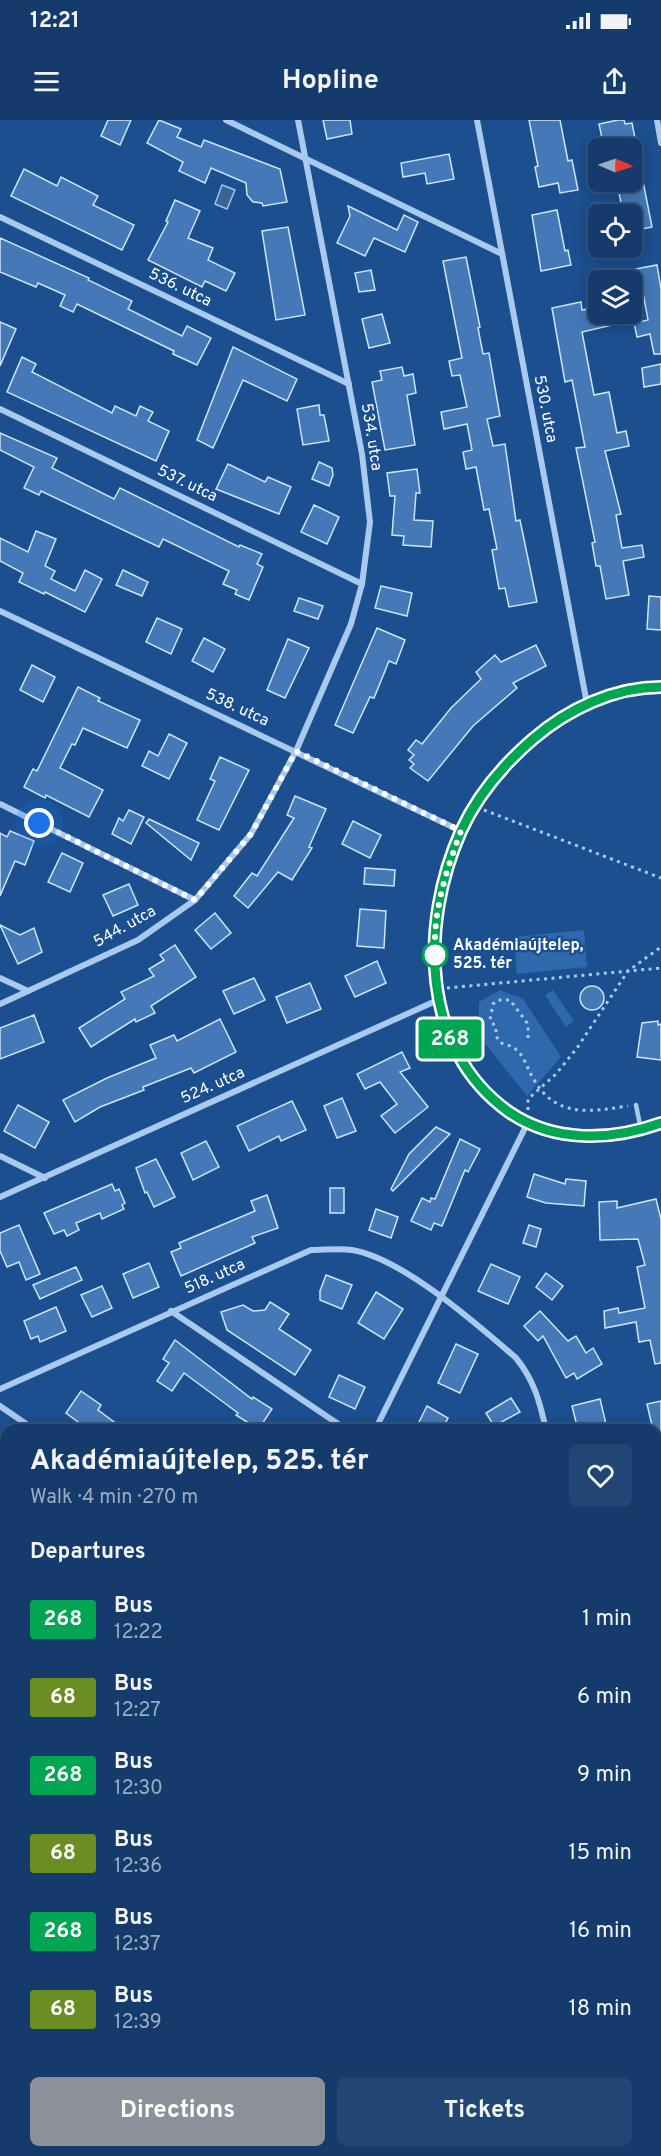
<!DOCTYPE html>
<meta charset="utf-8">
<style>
:root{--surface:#143b6b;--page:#214673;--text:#f1f3f6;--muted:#9dadc1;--line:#33557e;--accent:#8c9099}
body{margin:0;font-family:Overpass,sans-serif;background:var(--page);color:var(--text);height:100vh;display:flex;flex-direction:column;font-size:22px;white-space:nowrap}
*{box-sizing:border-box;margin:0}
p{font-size:20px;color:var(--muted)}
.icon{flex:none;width:33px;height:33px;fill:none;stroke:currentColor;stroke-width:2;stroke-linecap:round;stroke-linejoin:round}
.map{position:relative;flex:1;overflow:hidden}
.drawer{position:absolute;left:0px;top:1304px;width:662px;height:734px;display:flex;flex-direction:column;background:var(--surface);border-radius:18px 18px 0 0;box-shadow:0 3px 15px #0003,0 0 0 2px var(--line)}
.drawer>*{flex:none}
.badge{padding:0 12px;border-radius:4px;font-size:21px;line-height:39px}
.needle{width:39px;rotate:92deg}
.controls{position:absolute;left:588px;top:18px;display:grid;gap:12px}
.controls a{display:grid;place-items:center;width:54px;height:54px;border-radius:9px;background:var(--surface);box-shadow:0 3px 15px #0003,0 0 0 2px var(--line);font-size:30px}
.you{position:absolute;width:30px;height:30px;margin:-15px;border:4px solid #fff;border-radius:50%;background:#1a73e8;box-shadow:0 0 0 9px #1a73e833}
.map>.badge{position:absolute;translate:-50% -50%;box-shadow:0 0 0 3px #fff}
h2{padding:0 30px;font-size:22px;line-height:54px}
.round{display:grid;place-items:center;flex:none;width:63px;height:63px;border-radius:9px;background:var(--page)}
.summary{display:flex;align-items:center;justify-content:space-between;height:102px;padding:0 30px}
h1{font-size:28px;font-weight:700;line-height:45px}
.primary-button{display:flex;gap:12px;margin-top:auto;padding:12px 30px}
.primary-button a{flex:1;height:69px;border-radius:9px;background:var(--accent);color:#fff;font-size:24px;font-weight:700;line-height:69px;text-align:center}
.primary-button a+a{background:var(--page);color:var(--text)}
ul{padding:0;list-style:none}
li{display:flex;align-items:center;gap:18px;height:78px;padding:0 30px}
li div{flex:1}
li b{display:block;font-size:22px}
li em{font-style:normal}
li .badge{min-width:66px;font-weight:700;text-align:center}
.status{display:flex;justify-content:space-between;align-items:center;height:42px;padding:0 30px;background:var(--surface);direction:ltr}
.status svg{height:16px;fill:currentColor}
header{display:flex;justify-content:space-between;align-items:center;height:78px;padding:0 30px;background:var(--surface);font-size:27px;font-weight:700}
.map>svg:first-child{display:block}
.green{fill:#2e69ad}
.water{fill:#3c6290;stroke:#9cc4f0;stroke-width:1.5}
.building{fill:#4478b7;stroke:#cfe3fa;stroke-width:1.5}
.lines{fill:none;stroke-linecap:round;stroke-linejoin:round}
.path{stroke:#a9c9ee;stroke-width:3;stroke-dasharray:3 4.5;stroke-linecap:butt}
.lane{stroke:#a9c9ee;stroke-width:4.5}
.street{stroke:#a9c9ee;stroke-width:6}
.line-casing{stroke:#fff;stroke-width:14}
.line{stroke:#00a651;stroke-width:9}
.walk{stroke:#fff;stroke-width:6;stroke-dasharray:0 10.8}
.stop-dot{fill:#fff;stroke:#00a651;stroke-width:3}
.labels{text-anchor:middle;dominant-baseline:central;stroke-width:5;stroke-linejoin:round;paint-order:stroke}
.street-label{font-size:16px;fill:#fff;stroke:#1b4f8f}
.stop-label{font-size:16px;font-weight:bold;fill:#fff;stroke:#1b4f8f;text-anchor:start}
</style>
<div class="status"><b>12:21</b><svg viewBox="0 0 49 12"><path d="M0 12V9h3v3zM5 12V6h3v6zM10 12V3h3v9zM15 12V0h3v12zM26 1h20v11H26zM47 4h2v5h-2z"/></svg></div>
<header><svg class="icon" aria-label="menu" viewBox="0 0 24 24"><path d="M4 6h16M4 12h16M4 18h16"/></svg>Hopline<svg class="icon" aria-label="share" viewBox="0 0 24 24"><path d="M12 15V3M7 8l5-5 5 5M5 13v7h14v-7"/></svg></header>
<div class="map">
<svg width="661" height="2036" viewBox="0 0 661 2036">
<rect width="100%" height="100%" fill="#1b4f8f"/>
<g class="green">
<path d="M584,810L587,847L517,854L514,817Z"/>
<path d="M500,870L523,879L561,937L527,976L479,916V882Z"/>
<path d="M553,870L574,901L566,907L545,875Z"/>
<path d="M656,1905L661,1908V1951L656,1947Z"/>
<path d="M345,2031H389L386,2036H342Z"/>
</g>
<path class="water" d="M222,65L235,70L227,89L215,84Z"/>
<g class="building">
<path d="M108,0H131L120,25L101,16Z"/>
<path d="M159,0L181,9L177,17L201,27L204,20L280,49L287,82L263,86L262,83L253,82L247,75L246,63L211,48L205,63L179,51L183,42L147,23Z"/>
<path d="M323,0H350L352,14L327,19Z"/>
<path d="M529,0H560L568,41L572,40L578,70L560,73L558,63L539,67L535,47L538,46Z"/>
<path d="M618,0H624L625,4L632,3L636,23L604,28L599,4Z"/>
<path d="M449,34L454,59L427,64L425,53L403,57L401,43Z"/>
<path d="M638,36L652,107L632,111V94H623L617,62H632V37Z"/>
<path d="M24,49L57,66L61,57L98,76L93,85L134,105L122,130L11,76Z"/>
<path d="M175,80L200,91L188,118L213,128L208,140L235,153L226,171L205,161L202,167L148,140L168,102L166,101Z"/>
<path d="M348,86L397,110L404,95L418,102L405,132L374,118L365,136L337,123L350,96Z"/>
<path d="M557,90L565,131L568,130L571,145L541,151L532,95Z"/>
<path d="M288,107L305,195L276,200L262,111Z"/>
<path d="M0,118L89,158L88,160L132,181L128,189L182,216L187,206L211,218L197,245L173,234L174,231L77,184L73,192L60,186L65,175L38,163L36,167L0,152Z"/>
<path d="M466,137L480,207L478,208L483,234L489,233L500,296L487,299L493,326L505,324L516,401L520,400L537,482L509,487L505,468L499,469L492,430L497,429L489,389L484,390L476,347L466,349L463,332L472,330L467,304L444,309L441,292L467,287L460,255L452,256L449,241L462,238L443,141Z"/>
<path d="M657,145L661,169V234H654L650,214L637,217L634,203L648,200L642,167L633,169L630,150Z"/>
<path d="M371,150L375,170L359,172L355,153Z"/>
<path d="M581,182L582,190L598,187V194H633L634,200L582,212L594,275L609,272L617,313L626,311L629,326L605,331L621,394L616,395L622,428L642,425L644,437L623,441L629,475L606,479L600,446H596L592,423L595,422L576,328L585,327L572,260L565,262L552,188Z"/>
<path d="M382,194L390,223L369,228L362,199Z"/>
<path d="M0,202L16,209L0,246Z"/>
<path d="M233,227L297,259L287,281L243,260L213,328L197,320Z"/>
<path d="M22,237L36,244L32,252L112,293L115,286L136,296L140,286L153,292L148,301L169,311L156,341L7,272Z"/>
<path d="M661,244V264L644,267L642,248Z"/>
<path d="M402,247L404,256L413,254L416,273L407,275L415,325L385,330L372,262L382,260L380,251Z"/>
<path d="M319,285L320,295H324L329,321L303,325L297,289Z"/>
<path d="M0,313L57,338L52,348L114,379L120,368L239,427L240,425L262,434L257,444L263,447L249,480L235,474L237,470L223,464L229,451L163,419L159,427L41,371L39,375L24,368L34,347L0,330Z"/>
<path d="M319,342L332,348L333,355L329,366L312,359Z"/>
<path d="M228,344L265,362L268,357L291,367L279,394L216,369Z"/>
<path d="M417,349L420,373H416L414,400L433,401L431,427L403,425L404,416L392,415L395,376H390L387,353Z"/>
<path d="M314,385L339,397L327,424L301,412Z"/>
<path d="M36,411L56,419L45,446L55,451L51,459L75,471L85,450L102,459L85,492L45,472L44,474L19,462L23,453L0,441V418L28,432Z"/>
<path d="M123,450L148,462L142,476L116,465Z"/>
<path d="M381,466L412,473L407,496L375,488Z"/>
<path d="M649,476L661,477V510L647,509Z"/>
<path d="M299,478L323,486L318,499L294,491Z"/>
<path d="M157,498L182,509L171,534L146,522Z"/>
<path d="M377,508L405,520L396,544L389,541L374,578L370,577L353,613L335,605Z"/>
<path d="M204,518L225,529L213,552L192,541Z"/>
<path d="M288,519L309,528L285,578L267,570Z"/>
<path d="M536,525L546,546L513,563L517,568L473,606L428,661L410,648L414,644L409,640L414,635L408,630L416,620L422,624L451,588L481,559L476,552L495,535L501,542Z"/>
<path d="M32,545L55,557L43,582L20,570Z"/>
<path d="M78,567L100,578L98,581L140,600L127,628L83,608L75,625L72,624L60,648L103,670L89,697L46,675L45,678L24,667L33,649L37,651Z"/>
<path d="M169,614L187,623L169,659L142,646L149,631L158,636Z"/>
<path d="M220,637L249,650L219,710L197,700L215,661L210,659Z"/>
<path d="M295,676L326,689L309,727L312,728L292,760L278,752L248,788L234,776L252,753L257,756L294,698L287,695Z"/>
<path d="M129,690L144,697L131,724L112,714L119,698L123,701Z"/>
<path d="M149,699L199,723L191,740L146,703Z"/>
<path d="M353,701L381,715L370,738L342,724Z"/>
<path d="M10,711L34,721L25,745L15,741L0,776V713L7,717Z"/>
<path d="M62,733L83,743L70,772L48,762Z"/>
<path d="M365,748L395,750L394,766L364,764Z"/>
<path d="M129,764L138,785L113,796L103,775Z"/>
<path d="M360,789L386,791L384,828L357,826Z"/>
<path d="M215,793L231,813L211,829L195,810Z"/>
<path d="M0,805L20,815L34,808L42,832L18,844Z"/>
<path d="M175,825L196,857L151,886L155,893L136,902L135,899L91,927L79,908L125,879L121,872L154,856L149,849L164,840L160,835Z"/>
<path d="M377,841L386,863L355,877L345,856Z"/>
<path d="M254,858L265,880L234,894L223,871Z"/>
<path d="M310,863L321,889L287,903L276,877Z"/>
<circle cx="592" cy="878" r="12"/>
<path d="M34,895L44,922L0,939V908Z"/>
<path d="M220,899L236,932L194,953L191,948L143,967L144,970L100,987L75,1002L63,980L107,958L156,938L150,925L174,915L177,921Z"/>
<path d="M658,901V905L661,904V940L637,937L642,903Z"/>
<path d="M402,932L410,948L400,952L428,987L395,1013L381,996L397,984L380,962L365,969L357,954Z"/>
<path d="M342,978L356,1011L337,1018L324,986Z"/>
<path d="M292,981L306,1010L281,1021L279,1016L249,1031L237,1006Z"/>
<path d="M18,985L49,1002L35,1028L4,1011Z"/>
<path d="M436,1007L450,1014L393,1071L391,1069L409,1034Z"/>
<path d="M460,1019L480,1029L468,1052L465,1050L442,1106L434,1103L431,1110L411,1101L422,1078L430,1082L431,1078L435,1079Z"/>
<path d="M206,1021L219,1047L193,1060L181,1033Z"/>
<path d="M156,1039L175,1077L154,1087L147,1072L145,1073L136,1048Z"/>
<path d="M534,1054L565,1064L566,1059L586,1061L584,1086L546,1083L527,1077Z"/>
<path d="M112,1064L115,1071L119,1069L125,1083L122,1085L124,1089L102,1099L100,1093L76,1103L79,1110L67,1116L64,1110L54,1114L44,1093Z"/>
<rect x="330" y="1068" width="14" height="25"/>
<path d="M267,1075L278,1108L252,1117L255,1123L181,1156L171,1132L181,1128L179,1123L255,1091L251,1081Z"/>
<path d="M656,1079L661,1099V1243L655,1244L650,1220L639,1222L636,1202L605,1208L604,1191L618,1188L619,1193L645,1188L637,1147L645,1145L638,1119L600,1120L599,1082L617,1081V1088Z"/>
<path d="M376,1089L398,1097L391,1118L369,1110Z"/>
<path d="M19,1105L40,1154L26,1160L19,1142L7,1147L0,1131V1113Z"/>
<path d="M529,1105L541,1109L536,1127L523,1123Z"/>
<path d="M149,1143L159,1167L133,1178L123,1154Z"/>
<path d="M491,1144L520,1157L508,1184L478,1171Z"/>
<path d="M76,1147L82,1160L40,1179L33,1165Z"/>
<path d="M546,1153L563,1166L552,1180L536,1167Z"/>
<path d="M326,1155L352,1165L342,1189L320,1180V1171Z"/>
<path d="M102,1166L112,1188L92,1197L81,1175Z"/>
<path d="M376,1172L403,1189L384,1219L358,1203Z"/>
<path d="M270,1182L289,1194L279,1209L311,1230L295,1255L227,1210L221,1192L243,1185L253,1191L265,1190Z"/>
<path d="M56,1187L66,1211L40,1222L38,1216L31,1219L24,1201Z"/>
<path d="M540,1191L568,1221L576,1216L586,1233L593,1228L602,1244L577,1259L574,1253L566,1258L543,1216L538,1221L524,1206Z"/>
<path d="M175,1220L252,1279L253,1277L272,1289L258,1310H242L247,1302L236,1295L238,1293L184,1253L172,1271L157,1261L169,1243L163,1239Z"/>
<path d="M456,1224L478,1234L460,1273L438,1263Z"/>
<path d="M339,1255L365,1267L355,1289L329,1277Z"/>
<path d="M81,1271L101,1285L98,1290L125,1310H89L66,1293Z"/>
<path d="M511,1278L520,1292L494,1306L486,1293Z"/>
<path d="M600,1279L606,1304L578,1310L572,1286Z"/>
<path d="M661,1281V1320H656V1310H653L647,1284Z"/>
<path d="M427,1286L448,1298L442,1310H419L421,1305L418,1304Z"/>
</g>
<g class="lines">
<g class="path">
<path d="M484,690L661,758"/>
<path d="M447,868L661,848"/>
<path d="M528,918V904L510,880H498L493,884L490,900L496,907V916L500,922C504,925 509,925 513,927C525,935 526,947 533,958C555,998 589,992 628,986"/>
<path d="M528,990V979L556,954L577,928L628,851L661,827"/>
<path d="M659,1773H661"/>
<path d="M388,2031L389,2036"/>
<path d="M547,2031V2036"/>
<path d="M623,2031L637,2035"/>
<path d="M478,2036L485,2031"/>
<path d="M594,2036L610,2031"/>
</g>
<path class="lane" d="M636,985L641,1010"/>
<g class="street">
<path d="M226,0L502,134"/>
<path d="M477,0L587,584"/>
<path d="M657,0L661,23"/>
<path d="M0,97L349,264"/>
<path d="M0,289L362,464"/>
<path d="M0,491L461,711"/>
<path d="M661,567C614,567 569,590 533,619C504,644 477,676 461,711C420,803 420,929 509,992C554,1023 611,1021 661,1003"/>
<path d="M0,684L195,780"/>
<path d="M0,858L28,871"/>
<path d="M0,884L138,820L195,780L251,714L296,631L351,504L362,464L370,402L362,334L298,0"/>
<path d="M0,1036L45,1058"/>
<path d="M0,1077L438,880"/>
<path d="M171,1191L347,1310"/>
<path d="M0,1269L311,1130C324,1130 339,1128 352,1130C402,1138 478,1205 516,1238C534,1260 540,1282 546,1310"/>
<path d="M0,1286L35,1310"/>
<path d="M375,1310L527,1004"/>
<path d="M0,1483L6,1487"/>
<path d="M0,1684L6,1688"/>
<path d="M656,1722L661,1726"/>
<path d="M0,1879L6,1883"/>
<path d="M656,1919L661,1923"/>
<path d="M231,2031L240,2036"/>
<path d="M36,2036L38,2031"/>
<path d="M356,2036L360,2031"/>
</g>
</g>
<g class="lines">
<g class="line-casing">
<path id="line" d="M661,567C614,567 568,589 533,619C504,644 477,676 461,711C420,803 420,929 509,992C554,1023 611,1021 661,1003"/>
</g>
<use href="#line" class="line"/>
<path class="walk" d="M39,703L195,780L251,714L296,631L461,711C446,751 433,791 435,835"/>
</g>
<circle class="stop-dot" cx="435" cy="835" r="12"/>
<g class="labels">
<g class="street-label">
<text transform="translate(180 168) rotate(26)">536. utca</text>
<text transform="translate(545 289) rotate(79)">530. utca</text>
<text transform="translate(371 317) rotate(81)">534. utca</text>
<text transform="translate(187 364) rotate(26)">537. utca</text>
<text transform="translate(237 588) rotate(25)">538. utca</text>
<text transform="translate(125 807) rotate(-29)">544. utca</text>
<text transform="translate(213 966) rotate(-24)">524. utca</text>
<text transform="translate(215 1157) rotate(-24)">518. utca</text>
</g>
<g class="stop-label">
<text x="453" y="826">Akadémiaújtelep,<tspan x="453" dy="18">525. tér</tspan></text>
</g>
</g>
</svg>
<div class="controls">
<a><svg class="needle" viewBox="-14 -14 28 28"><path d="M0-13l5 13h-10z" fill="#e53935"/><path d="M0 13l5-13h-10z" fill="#9dadc1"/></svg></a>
<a><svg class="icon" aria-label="locate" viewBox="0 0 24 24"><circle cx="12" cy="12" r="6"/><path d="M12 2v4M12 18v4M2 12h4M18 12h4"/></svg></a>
<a><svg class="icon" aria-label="layers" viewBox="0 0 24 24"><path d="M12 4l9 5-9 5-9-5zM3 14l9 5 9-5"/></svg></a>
</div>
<div class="you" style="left:39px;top:703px"></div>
<b class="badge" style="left:450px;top:919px;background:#00a651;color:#fff">268</b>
<section class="drawer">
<div class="summary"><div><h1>Akadémiaújtelep, 525. tér</h1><p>Walk · 4 min · 270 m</p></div><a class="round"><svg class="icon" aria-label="heart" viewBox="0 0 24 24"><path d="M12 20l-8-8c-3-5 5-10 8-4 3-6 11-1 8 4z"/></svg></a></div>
<h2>Departures</h2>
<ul>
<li><span class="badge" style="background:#00a651;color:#fff">268</span><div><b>Bus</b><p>12:22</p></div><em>1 min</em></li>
<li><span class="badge" style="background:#6b8e23;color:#fff">68</span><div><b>Bus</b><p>12:27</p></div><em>6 min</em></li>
<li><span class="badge" style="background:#00a651;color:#fff">268</span><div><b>Bus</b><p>12:30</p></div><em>9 min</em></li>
<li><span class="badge" style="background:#6b8e23;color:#fff">68</span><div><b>Bus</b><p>12:36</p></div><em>15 min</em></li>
<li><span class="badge" style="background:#00a651;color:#fff">268</span><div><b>Bus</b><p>12:37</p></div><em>16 min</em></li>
<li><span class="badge" style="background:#6b8e23;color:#fff">68</span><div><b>Bus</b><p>12:39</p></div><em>18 min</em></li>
</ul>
<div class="primary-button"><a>Directions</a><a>Tickets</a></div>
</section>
</div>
